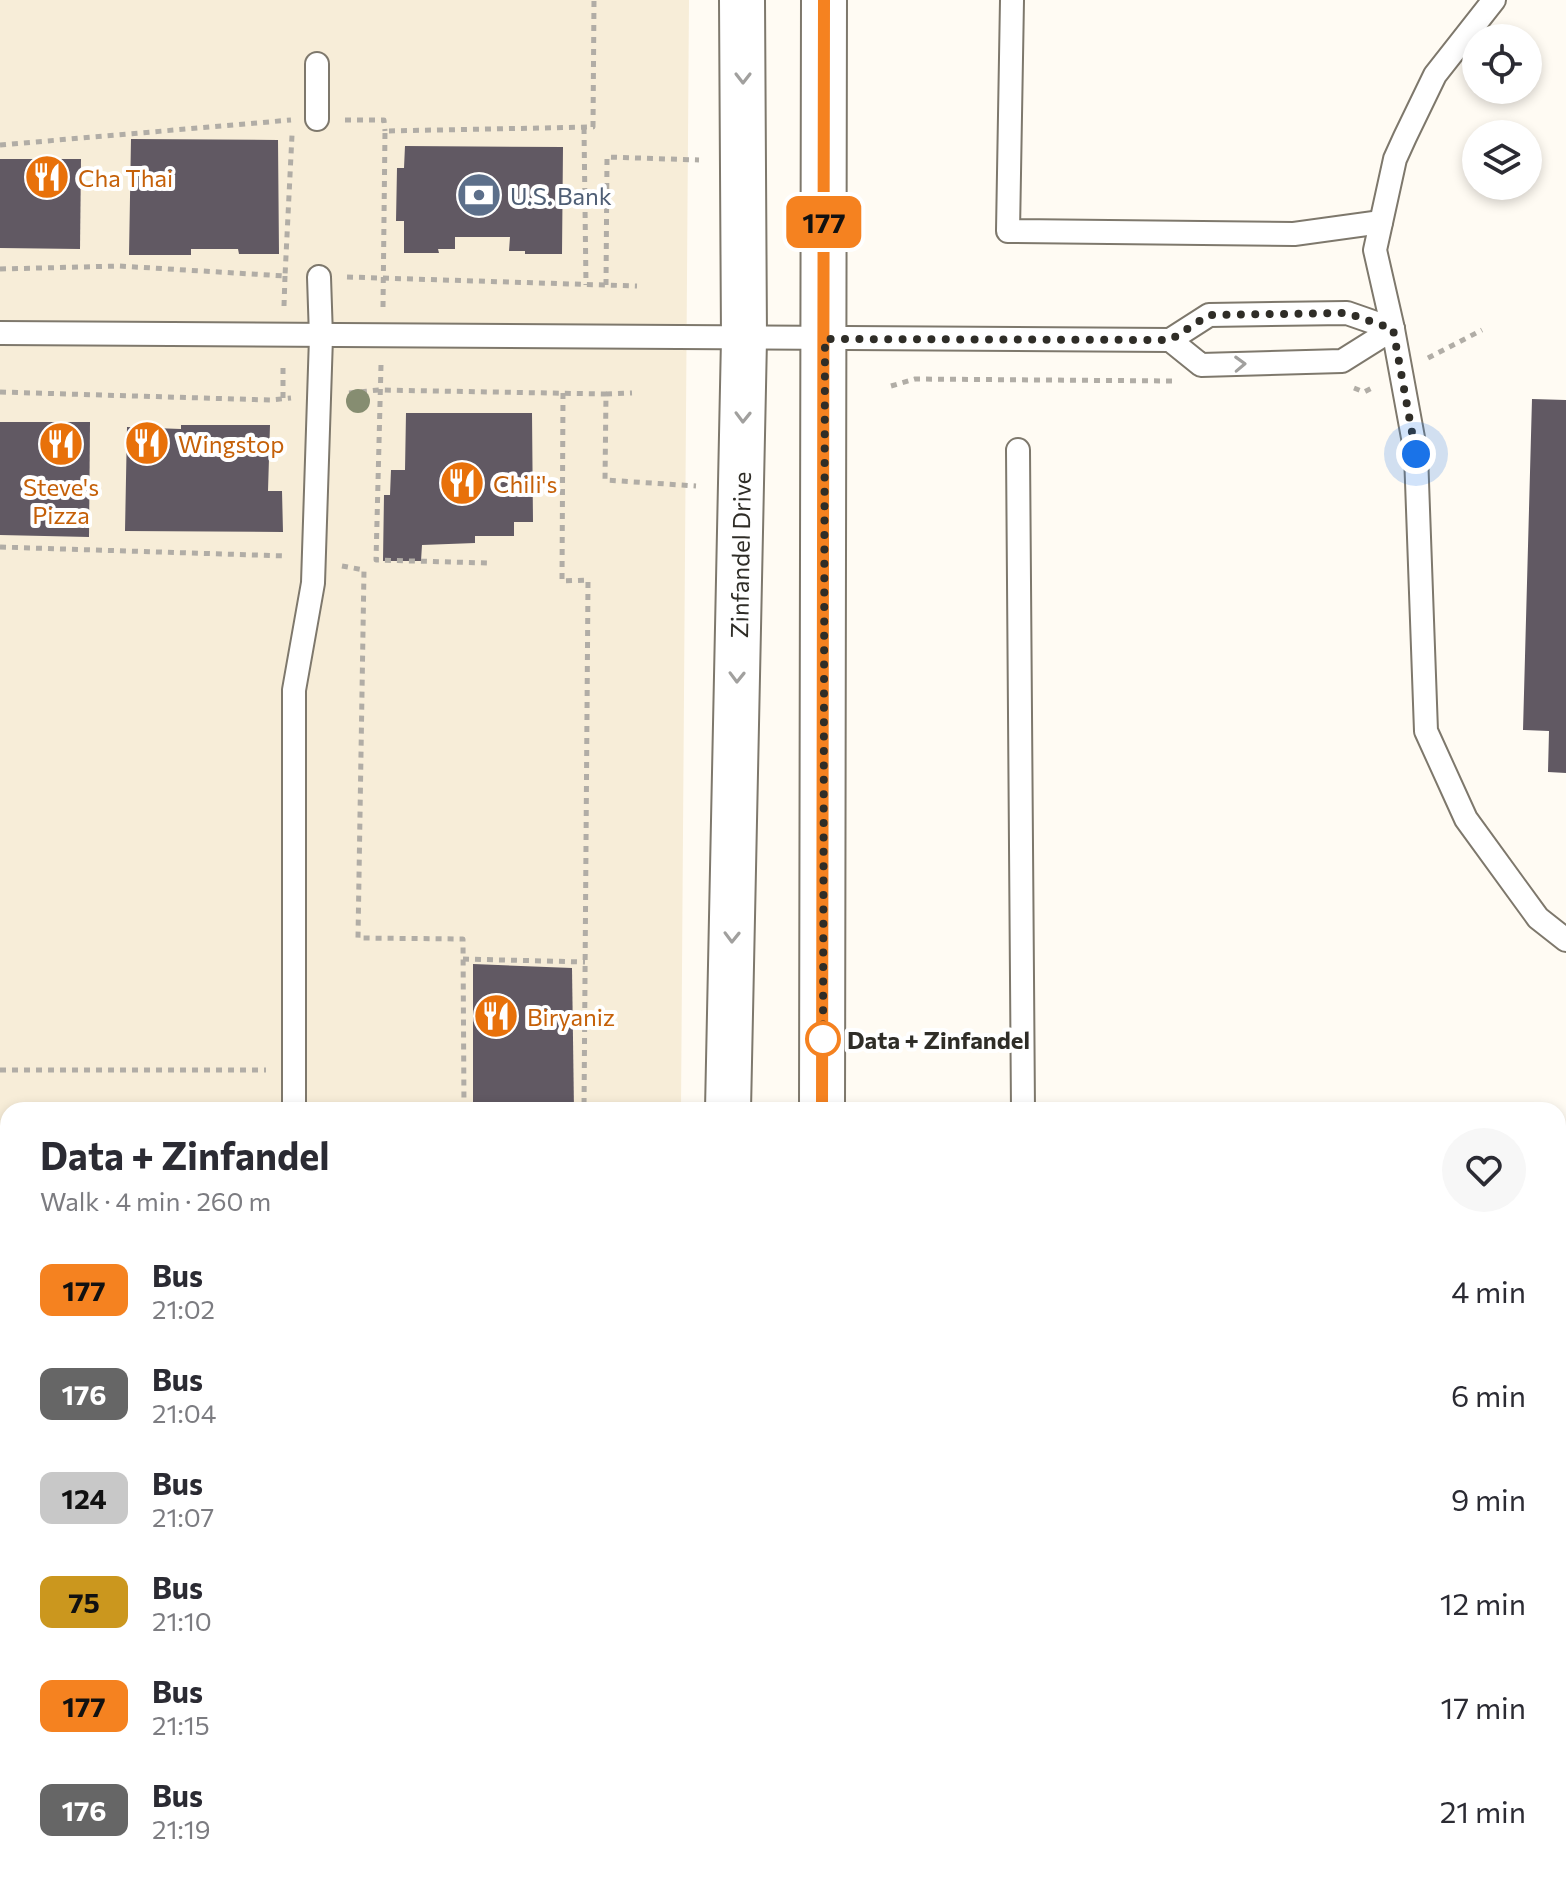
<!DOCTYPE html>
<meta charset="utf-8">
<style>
:root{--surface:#fff;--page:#f7f7f7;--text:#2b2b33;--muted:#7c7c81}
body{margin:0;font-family:Commissioner,sans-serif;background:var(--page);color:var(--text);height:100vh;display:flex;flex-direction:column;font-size:30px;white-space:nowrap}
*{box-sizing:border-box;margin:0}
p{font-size:26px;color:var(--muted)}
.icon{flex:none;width:44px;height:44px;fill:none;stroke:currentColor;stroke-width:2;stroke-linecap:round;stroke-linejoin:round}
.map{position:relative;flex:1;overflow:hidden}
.drawer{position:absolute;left:0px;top:1102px;width:1566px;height:776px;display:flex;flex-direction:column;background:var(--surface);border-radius:24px 24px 0 0;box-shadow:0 4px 12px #0003}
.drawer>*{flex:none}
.badge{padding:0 16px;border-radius:12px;font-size:28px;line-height:52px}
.buttons{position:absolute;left:1462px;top:24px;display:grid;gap:16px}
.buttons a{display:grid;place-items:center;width:80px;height:80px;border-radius:50%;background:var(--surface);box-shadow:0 4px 12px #0003;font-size:40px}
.you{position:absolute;width:40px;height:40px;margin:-20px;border:6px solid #fff;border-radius:50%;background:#1a73e8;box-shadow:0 0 0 12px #1a73e833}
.map>.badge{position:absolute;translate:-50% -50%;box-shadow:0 0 0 4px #fff}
.round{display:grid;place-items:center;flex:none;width:84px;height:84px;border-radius:42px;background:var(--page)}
.summary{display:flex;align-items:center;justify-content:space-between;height:136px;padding:0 40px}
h1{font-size:38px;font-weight:700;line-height:60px}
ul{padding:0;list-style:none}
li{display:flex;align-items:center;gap:24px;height:104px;padding:0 40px}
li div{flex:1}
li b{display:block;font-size:30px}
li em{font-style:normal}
li .badge{min-width:88px;font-weight:700;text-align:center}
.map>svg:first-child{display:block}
.built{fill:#f7edd8}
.building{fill:#615963}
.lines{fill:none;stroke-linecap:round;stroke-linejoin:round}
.lane-casing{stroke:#7e786c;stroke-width:26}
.secondary-casing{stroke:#7e786c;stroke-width:48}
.path{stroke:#b1ada6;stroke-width:5;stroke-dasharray:6 6;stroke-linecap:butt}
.lane{stroke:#fff;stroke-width:22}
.secondary{stroke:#fff;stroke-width:44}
.tree{fill:#868d71}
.oneway{stroke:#a1a09e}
.line-casing{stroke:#fff;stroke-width:18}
.line{stroke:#f58220;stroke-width:12}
.walk{stroke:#2f2d27;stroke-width:8;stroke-dasharray:0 14.4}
.stop-dot{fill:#fff;stroke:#f58220;stroke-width:4}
.labels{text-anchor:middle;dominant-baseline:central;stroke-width:8;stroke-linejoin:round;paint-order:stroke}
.food-label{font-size:24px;fill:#c56008;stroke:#fff;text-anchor:start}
.service-label{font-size:24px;fill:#4e5e75;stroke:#fff;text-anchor:start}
.street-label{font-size:24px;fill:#2f2d27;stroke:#fff}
.stop-label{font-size:24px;font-weight:bold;fill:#2f2d27;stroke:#fff;text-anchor:start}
</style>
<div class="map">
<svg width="1566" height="1878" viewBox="0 0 1566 1878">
<rect width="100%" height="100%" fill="#fffbf3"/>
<g class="built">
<path d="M0,0H689L681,1110H8V1379L0,1380Z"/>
<path d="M1558,1508H1566V1878H864V1870H1558Z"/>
</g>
<g class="building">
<path d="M131,139L278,140L279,254H239L238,249H191V255H129Z"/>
<path d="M405,146L563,147L562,254H525V251H509L510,237H455V249H438L439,253H404V221H396L397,168H404Z"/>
<path d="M0,159H81L80,249L0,248Z"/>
<path d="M1532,399L1566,400V773L1548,772L1549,731L1523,730Z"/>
<path d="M406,413H532L533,522H514V536H475V543L422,545L421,561H383L384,495H390L391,470H405Z"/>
<path d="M0,422H90L89,537L0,535Z"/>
<path d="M181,425H270L268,491H282L283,532L125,531L127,427L181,429Z"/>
<path d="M473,964L572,968L574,1110H473Z"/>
<rect x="0" y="1209" width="8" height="112"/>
</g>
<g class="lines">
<g class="lane-casing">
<g id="lane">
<path d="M1012,0L1008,231L1294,234L1381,222"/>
<path d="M1494,0L1435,75L1405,137L1395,159L1375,250L1393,329L1416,454L1426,731L1466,819L1538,918L1566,940"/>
<path d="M317,64V119"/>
<path d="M0,333L1170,340L1209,315L1347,313L1393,329"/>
<path d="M1170,340L1201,365L1342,361L1393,329"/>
<path d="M1018,450L1023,1110"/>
<path d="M294,1110V690L313,583L321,337L319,277"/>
<path d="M1558,1306H1566"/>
<path d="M0,1579H8"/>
<path d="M532,1870V1878"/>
<path d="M1009,1878V1870"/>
</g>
</g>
<g class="secondary-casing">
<g id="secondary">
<path d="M728,1110L744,339L742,0"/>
<path d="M822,1110L824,0"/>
<path d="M0,1420H8"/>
<path d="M1558,1451H1566"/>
<path d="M747,1870L753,1878"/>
<path d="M811,1878L812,1870"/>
</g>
</g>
<g class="path">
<path d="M345,120H384L385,131"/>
<path d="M584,128L586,285"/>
<path d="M0,145L291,120"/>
<path d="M0,269L119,266L285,276L292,135"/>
<path d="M347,277L637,286"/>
<path d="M606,285L607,157L699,160"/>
<path d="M284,306L285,276"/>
<path d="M383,307L385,131L593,127L594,0"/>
<path d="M1428,358L1482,330"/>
<path d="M381,365L376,560L488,563"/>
<path d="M891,386L915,379L1173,381"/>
<path d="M1354,388L1364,392L1374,387"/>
<path d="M0,392L270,400L291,398"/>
<path d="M349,393L379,390L606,394L605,480L696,486"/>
<path d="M563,393L562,581L588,580L584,1110"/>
<path d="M606,394L632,393"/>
<path d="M283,398V364"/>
<path d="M0,547L287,556"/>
<path d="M342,566L364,570L358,938L463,939L464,1110"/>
<path d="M463,959L585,962"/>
<path d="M0,1070H266"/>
<path d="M0,1197H8"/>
</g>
<use href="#lane" class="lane"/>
<use href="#secondary" class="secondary"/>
</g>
<circle class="tree" cx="358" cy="401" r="12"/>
<defs><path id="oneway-chevron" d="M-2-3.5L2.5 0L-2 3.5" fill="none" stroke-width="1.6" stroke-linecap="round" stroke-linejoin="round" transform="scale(2)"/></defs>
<g class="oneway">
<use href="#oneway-chevron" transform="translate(743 78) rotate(90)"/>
<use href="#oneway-chevron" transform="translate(1240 364) rotate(-2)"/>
<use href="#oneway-chevron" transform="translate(743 417) rotate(91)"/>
<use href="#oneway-chevron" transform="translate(737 677) rotate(91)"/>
<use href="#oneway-chevron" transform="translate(732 937) rotate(91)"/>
</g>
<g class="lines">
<g class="line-casing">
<path id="line" d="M822,1110L824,0"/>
</g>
<use href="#line" class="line"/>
<path class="walk" d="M823,1039L825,339L1170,340L1209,315L1347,313L1393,329L1416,454"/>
</g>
<defs>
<g id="restaurant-disc" transform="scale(2.3)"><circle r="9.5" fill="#e8710a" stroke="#fff"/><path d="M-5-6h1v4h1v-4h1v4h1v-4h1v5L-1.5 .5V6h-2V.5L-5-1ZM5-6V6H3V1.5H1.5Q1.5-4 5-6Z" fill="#fff"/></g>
<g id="bank-disc" transform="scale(2.3)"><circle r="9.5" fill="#5c6f8a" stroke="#fff"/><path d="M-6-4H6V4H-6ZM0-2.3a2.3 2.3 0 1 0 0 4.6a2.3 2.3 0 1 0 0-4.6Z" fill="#fff"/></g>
</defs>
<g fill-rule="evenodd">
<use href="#restaurant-disc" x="47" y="177"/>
<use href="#bank-disc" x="479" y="195"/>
<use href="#restaurant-disc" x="147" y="443"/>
<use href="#restaurant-disc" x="61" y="444"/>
<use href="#restaurant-disc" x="462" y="483"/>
<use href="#restaurant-disc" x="496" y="1016"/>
</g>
<circle class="stop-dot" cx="823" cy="1039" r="16"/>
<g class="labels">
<g class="food-label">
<text x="78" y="177">Cha Thai</text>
<text x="178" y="443">Wingstop</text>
<text x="493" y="483">Chili's</text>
<text x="61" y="486" text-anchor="middle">Steve's<tspan x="61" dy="28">Pizza</tspan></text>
<text x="527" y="1016">Biryaniz</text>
</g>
<g class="service-label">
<text x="510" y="195">U.S. Bank</text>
</g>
<g class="street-label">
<text transform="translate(740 555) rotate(-89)">Zinfandel Drive</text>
</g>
<g class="stop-label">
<text x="847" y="1039">Data + Zinfandel</text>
</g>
</g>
</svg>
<div class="buttons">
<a><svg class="icon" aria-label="locate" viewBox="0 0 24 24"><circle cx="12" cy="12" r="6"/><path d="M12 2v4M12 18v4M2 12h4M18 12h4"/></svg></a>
<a><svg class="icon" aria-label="layers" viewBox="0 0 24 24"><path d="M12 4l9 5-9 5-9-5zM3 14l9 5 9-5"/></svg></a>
</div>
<div class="you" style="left:1416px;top:454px"></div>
<b class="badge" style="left:824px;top:222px;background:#f58220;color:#111">177</b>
<section class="drawer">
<div class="summary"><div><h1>Data + Zinfandel</h1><p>Walk · 4 min · 260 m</p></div><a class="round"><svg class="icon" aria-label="heart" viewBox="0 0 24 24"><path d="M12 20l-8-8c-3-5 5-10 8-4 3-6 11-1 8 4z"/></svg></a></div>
<ul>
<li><span class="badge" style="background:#f58220;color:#111">177</span><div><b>Bus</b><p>21:02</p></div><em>4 min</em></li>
<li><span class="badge" style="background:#666;color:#fff">176</span><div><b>Bus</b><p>21:04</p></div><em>6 min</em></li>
<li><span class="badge" style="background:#c8c8c8;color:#111">124</span><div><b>Bus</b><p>21:07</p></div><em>9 min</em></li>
<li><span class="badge" style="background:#cb971e;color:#111">75</span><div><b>Bus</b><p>21:10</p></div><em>12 min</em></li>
<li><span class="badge" style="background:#f58220;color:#111">177</span><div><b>Bus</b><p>21:15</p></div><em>17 min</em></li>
<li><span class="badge" style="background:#666;color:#fff">176</span><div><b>Bus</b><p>21:19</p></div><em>21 min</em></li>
</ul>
</section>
</div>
